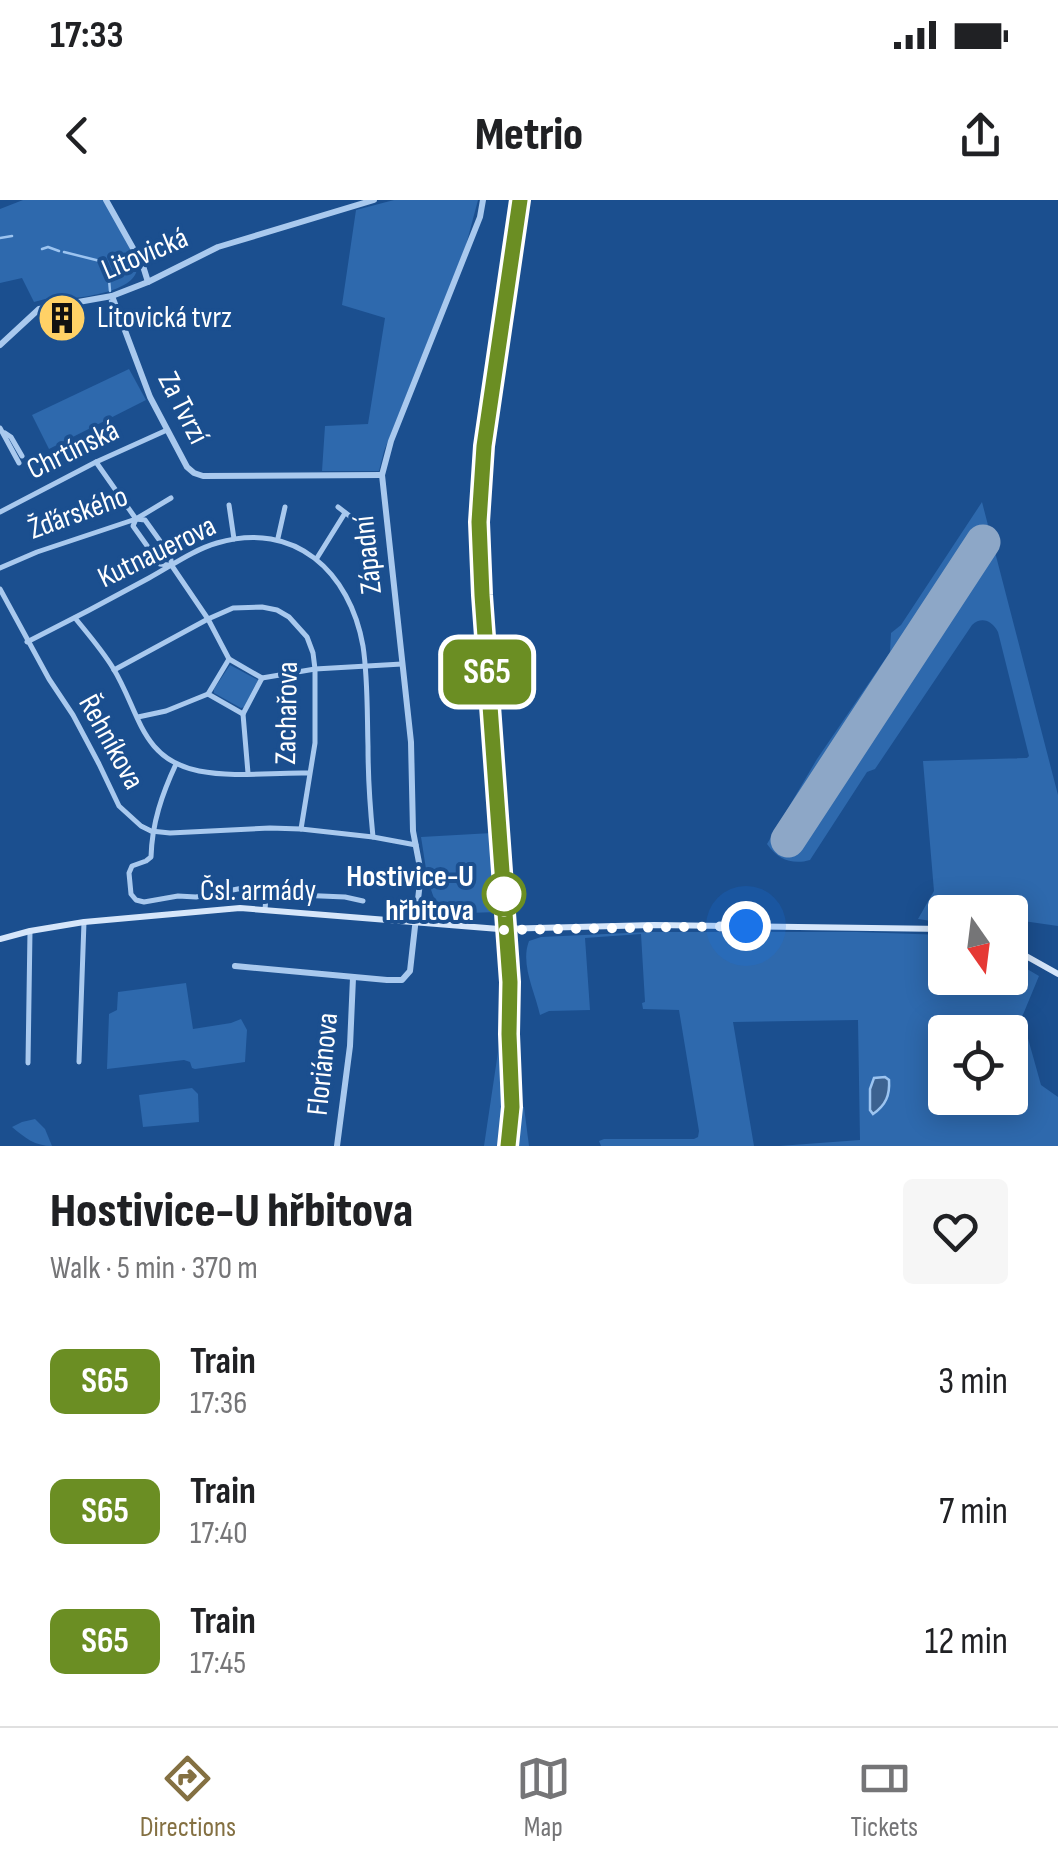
<!DOCTYPE html>
<meta charset="utf-8">
<style>
:root{--surface:#fff;--page:#f6f6f6;--text:#202124;--muted:#757577;--line:#e0e0e0;--accent:#847042}
body{margin:0;font-family:"Sofia Sans Condensed",sans-serif;background:var(--page);color:var(--text);height:100vh;display:flex;flex-direction:column;font-size:38px;white-space:nowrap}
*{box-sizing:border-box;margin:0}
p{font-size:32px;color:var(--muted)}
.icon{flex:none;width:55px;height:55px;fill:none;stroke:currentColor;stroke-width:2;stroke-linecap:round;stroke-linejoin:round}
.map{position:relative;height:946px;overflow:hidden}
.drawer{display:flex;flex-direction:column;background:var(--surface);flex:1}
.drawer>*{flex:none}
.badge{padding:0 20px;border-radius:15px;font-size:35px;line-height:65px}
.needle{width:65px;rotate:166deg}
.buttons{position:absolute;left:928px;top:695px;display:grid;gap:20px}
.buttons a{display:grid;place-items:center;width:100px;height:100px;border-radius:10px;background:var(--surface);box-shadow:0 5px 25px #0003;font-size:50px}
.you{position:absolute;width:50px;height:50px;margin:-25px;border:8px solid #fff;border-radius:50%;background:#1a73e8;box-shadow:0 0 0 15px #1a73e833}
.map>.badge{position:absolute;translate:-50% -50%;box-shadow:0 0 0 5px #fff}
.round{display:grid;place-items:center;flex:none;width:105px;height:105px;border-radius:10px;background:var(--page)}
.overview{display:flex;align-items:center;justify-content:space-between;height:170px;padding:0 50px}
h1{font-size:48px;font-weight:800;line-height:75px}
ul{padding:0;list-style:none}
li{display:flex;align-items:center;gap:30px;height:130px;padding:0 50px}
li div{flex:1}
li b{display:block;font-size:38px}
li em{font-style:normal}
li .badge{min-width:110px;font-weight:700;text-align:center}
.status{display:flex;justify-content:space-between;align-items:center;height:70px;padding:0 50px;background:var(--surface);direction:ltr}
.status svg{height:28px;fill:currentColor}
header{display:flex;justify-content:space-between;align-items:center;height:130px;padding:0 50px;background:var(--surface);font-size:45px;font-weight:800}
.tabs{display:flex;justify-content:space-around;align-items:center;height:140px;border-top:2px solid var(--line);background:var(--surface);font-size:28px;color:var(--muted)}
.tabs a{display:grid;justify-items:center;gap:5px}
.tabs .active{color:var(--accent)}
.map>svg:first-child{display:block}
.green{fill:#2e69ad;fill-rule:evenodd}
.water{fill:#3c6290;stroke:#9cc4f0;stroke-width:2.5}
.lines{fill:none;stroke-linecap:round;stroke-linejoin:round}
.stream{stroke:#9cc4f0;stroke-width:2.5}
.runway{stroke:#8da7c7;stroke-width:35}
.minor{stroke:#a9c9ee;stroke-width:5}
.tertiary{stroke:#a9c9ee;stroke-width:6}
.secondary{stroke:#d6e6fa;stroke-width:6}
.rail-casing{stroke:#fff;stroke-width:6}
.rail{stroke:#1b4f8f;stroke-width:2.5;stroke-dasharray:8;stroke-linecap:butt}
.line-casing{stroke:#fff;stroke-width:22}
.line{stroke:#6b8e23;stroke-width:15}
.walk{stroke:#fff;stroke-width:10;stroke-dasharray:0 18}
.stop-dot{fill:#fff;stroke:#6b8e23;stroke-width:5}
.labels{text-anchor:middle;dominant-baseline:central;stroke-width:8;stroke-linejoin:round;paint-order:stroke}
.street-label{font-size:30px;fill:#fff;stroke:#1b4f8f}
.poi-label{font-size:30px;fill:#fff;stroke:#1b4f8f;text-anchor:start}
.stop-label{font-size:30px;font-weight:bold;fill:#fff;stroke:#1b4f8f;text-anchor:end}
</style>
<div class="status"><b>17:33</b><svg viewBox="0 0 49 12"><path d="M0 12V9h3v3zM5 12V6h3v6zM10 12V3h3v9zM15 12V0h3v12zM26 1h20v11H26zM47 4h2v5h-2z"/></svg></div>
<header><svg class="icon" aria-label="back" viewBox="0 0 24 24"><path d="M15 5l-7 7 7 7"/></svg>Metrio<svg class="icon" aria-label="share" viewBox="0 0 24 24"><path d="M12 15V3M7 8l5-5 5 5M5 13v7h14v-7"/></svg></header>
<div class="map">
<svg width="1058" height="946" viewBox="0 0 1058 946">
<rect width="100%" height="100%" fill="#1b4f8f"/>
<g class="green">
<path d="M23,0H103C112,15 134,49 137,64C141,91 85,97 65,99C60,100 55,98 49,98C44,99 39,101 34,102L22,78L0,83V9Z"/>
<path d="M394,0H478L466,45L384,251L379,271H322L325,226L368,224L385,118L342,105L356,10Z"/>
<path d="M129,169L146,200L49,249L32,215Z"/>
<path d="M982,302L1058,595V726L1010,719V712H945V723L918,719L934,691L923,561L1027,558L1029,556L998,432C992,421 982,416 972,425L875,569L867,572L810,660C793,665 778,660 767,644L817,559L890,452L891,433L901,425Z"/>
<path d="M230,465L258,480L244,507L241,508L214,493V489Z"/>
<path d="M492,633L497,712L467,713L464,710L458,713V719L445,717C427,693 426,666 421,637Z"/>
<path d="M649,732H857L945,735V778H1010V759L1039,776L1022,817L1041,885L1058,897V946H779L860,940L858,820L733,822L754,946H601L599,941L604,939H694L698,937L699,931L679,810L643,809L642,803L645,802L641,734L585,738L590,810L549,811L540,815C535,792 520,764 529,741L541,737ZM945,832H1010V898H945Z"/>
<path d="M503,738L507,783L508,924L505,946H484L498,852L500,739Z"/>
<path d="M186,783L193,829L231,823L241,819L247,830L245,862L195,869L192,868L190,862L184,860L107,869L109,814L117,810L118,792Z"/>
<path d="M192,888L198,894L199,922L143,927L139,895Z"/>
<path d="M516,907H524L529,946H512Z"/>
<path d="M35,919L45,929L52,946C35,946 25,938 12,927L22,922Z"/>
</g>
<path class="water" d="M885,877L889,880C890,895 886,905 873,914L870,910V889L874,878Z"/>
<g class="lines">
<g class="stream">
<path d="M0,38L12,36"/>
<path d="M42,49L48,47L59,51"/>
<path d="M64,52L104,62L108,68L110,91"/>
<path d="M110,101L115,112"/>
</g>
<path class="runway" d="M788,640L983,342"/>
<g class="minor">
<path d="M0,228L19,263"/>
<path d="M5,233L11,237L22,256"/>
<path d="M96,262L136,319L145,320L170,355L172,366L208,419L229,459"/>
<path d="M229,305L234,339"/>
<path d="M338,307L351,317"/>
<path d="M0,312L96,262L167,230"/>
<path d="M136,319L133,326L160,364L168,365"/>
<path d="M278,338L285,307"/>
<path d="M317,358L345,313"/>
<path d="M0,368L37,352L136,319L171,298"/>
<path d="M0,389L49,479L73,515L99,564L119,606L141,626L151,631L170,633L270,628L301,629L373,637L416,645"/>
<path d="M75,418C88,434 102,450 113,468C140,512 140,559 199,571C235,578 274,572 309,573"/>
<path d="M27,442C69,421 109,400 149,378C171,366 193,350 217,343C295,320 350,372 363,446C368,479 367,513 368,546C368,576 370,607 373,637"/>
<path d="M229,459L262,478L243,514L208,494Z"/>
<path d="M114,470L208,419L233,408L262,407L277,410L289,417L307,437L313,453L315,469V543L301,629"/>
<path d="M262,478L315,469L402,464"/>
<path d="M243,514L248,573"/>
<path d="M138,517L166,511L208,494"/>
<path d="M176,564C162,594 152,623 151,657L146,661L132,666L129,673L131,694L136,700L144,702L178,696L196,697L243,688L267,687L298,695L345,697L363,701"/>
<path d="M265,709L267,687"/>
<path d="M79,862L84,722"/>
<path d="M28,863L30,731"/>
</g>
<g class="tertiary">
<path d="M106,0L143,66L148,82"/>
<path d="M112,96L150,197L187,267L194,273L203,276L382,275"/>
<path d="M0,145L39,109L112,96L148,82L218,47L374,0"/>
<path d="M235,766L387,780H402L410,771L421,673L413,631L411,542L382,275L391,241L480,17L483,0"/>
<path d="M337,946L350,846L353,778"/>
</g>
<g class="secondary">
<path d="M0,739L30,731L84,722L240,708L499,729L654,725L945,729"/>
<path d="M1010,747L1058,774"/>
</g>
<g class="rail-casing">
<path id="rail" d="M508,946L512,907L509,834L511,782L481,395L479,323L484,246L520,0"/>
</g>
<use href="#rail" class="rail"/>
</g>
<g class="lines">
<g class="line-casing">
<path id="line" d="M508,946L512,907L509,834L510,782L482,395L479,322L484,246L520,0"/>
</g>
<use href="#line" class="line"/>
<path class="walk" d="M504,694V730L746,726"/>
</g>
<defs>
<g id="building-disc" transform="scale(2.5)"><circle r="9.5" fill="#ffd166" stroke="#1b4f8f"/><path d="M-4-6H4V6H1V3H-1V6H-4ZM-2.5-4.3h1.7v1.8h-1.7ZM.8-4.3h1.7v1.8H.8ZM-2.5-1h1.7V.8h-1.7ZM.8-1h1.7V.8H.8Z" fill="#111"/></g>
</defs>
<g fill-rule="evenodd">
<use href="#building-disc" x="62" y="118"/>
</g>
<circle class="stop-dot" cx="504" cy="694" r="20"/>
<g class="labels">
<g class="street-label">
<text transform="translate(145 54) rotate(-23)">Litovická</text>
<text transform="translate(183 208) rotate(63)">Za Tvrzí</text>
<text transform="translate(73 250) rotate(-26)">Chrtínská</text>
<text transform="translate(78 313) rotate(-20)">Žďárského</text>
<text transform="translate(157 352) rotate(-26)">Kutnauerova</text>
<text transform="translate(368 355) rotate(-96)">Západní</text>
<text transform="translate(287 513) rotate(-89)">Zachařova</text>
<text transform="translate(111 542) rotate(61)">Řehníkova</text>
<text x="258" y="691">Čsl. armády</text>
<text transform="translate(323 864) rotate(-84)">Floriánova</text>
</g>
<g class="poi-label">
<text x="97" y="118">Litovická tvrz</text>
</g>
<g class="stop-label">
<text x="474" y="677">Hostivice-U<tspan x="474" dy="34">hřbitova</tspan></text>
</g>
</g>
</svg>
<div class="buttons">
<a><svg class="needle" viewBox="-14 -14 28 28"><path d="M0-13l5 13h-10z" fill="#e53935"/><path d="M0 13l5-13h-10z" fill="#757577"/></svg></a>
<a><svg class="icon" aria-label="locate" viewBox="0 0 24 24"><circle cx="12" cy="12" r="6"/><path d="M12 2v4M12 18v4M2 12h4M18 12h4"/></svg></a>
</div>
<div class="you" style="left:746px;top:726px"></div>
<b class="badge" style="left:487px;top:472px;background:#6b8e23;color:#fff">S65</b>
</div>
<section class="drawer">
<div class="overview"><div><h1>Hostivice-U hřbitova</h1><p>Walk · 5 min · 370 m</p></div><a class="round"><svg class="icon" aria-label="heart" viewBox="0 0 24 24"><path d="M12 20l-8-8c-3-5 5-10 8-4 3-6 11-1 8 4z"/></svg></a></div>
<ul>
<li><span class="badge" style="background:#6b8e23;color:#fff">S65</span><div><b>Train</b><p>17:36</p></div><em>3 min</em></li>
<li><span class="badge" style="background:#6b8e23;color:#fff">S65</span><div><b>Train</b><p>17:40</p></div><em>7 min</em></li>
<li><span class="badge" style="background:#6b8e23;color:#fff">S65</span><div><b>Train</b><p>17:45</p></div><em>12 min</em></li>
</ul>
</section>
<nav class="tabs">
<a class="active"><svg class="icon" aria-label="directions" viewBox="0 0 24 24"><path d="M12 3l9 9-9 9-9-9zM9 14v-3h6M13 9l2 2-2 2"/></svg>Directions</a>
<a><svg class="icon" aria-label="map" viewBox="0 0 24 24"><path d="M3 6l6-2 6 2 6-2v14l-6 2-6-2-6 2zM9 4v14M15 6v14"/></svg>Map</a>
<a><svg class="icon" aria-label="tickets" viewBox="0 0 24 24"><path d="M3 7h18v10H3zM15 7v10"/></svg>Tickets</a>
</nav>
